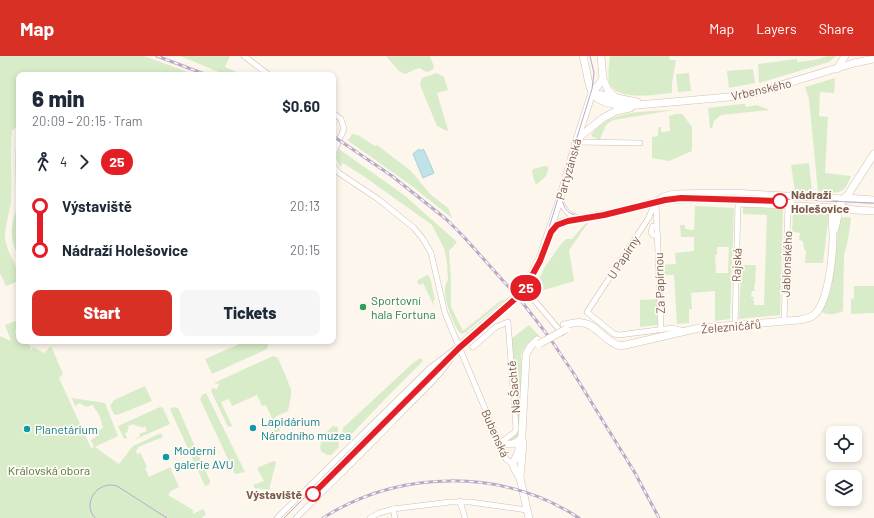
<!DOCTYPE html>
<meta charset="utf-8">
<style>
:root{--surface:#fff;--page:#f6f6f7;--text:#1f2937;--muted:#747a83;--accent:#d93025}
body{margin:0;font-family:Barlow,sans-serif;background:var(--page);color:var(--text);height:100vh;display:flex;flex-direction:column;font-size:15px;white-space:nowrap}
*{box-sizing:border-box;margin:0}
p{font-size:13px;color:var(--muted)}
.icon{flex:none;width:22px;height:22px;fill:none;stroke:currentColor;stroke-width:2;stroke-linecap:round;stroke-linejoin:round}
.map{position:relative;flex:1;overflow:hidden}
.sheet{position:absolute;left:16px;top:16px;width:320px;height:272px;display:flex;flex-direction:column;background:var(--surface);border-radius:8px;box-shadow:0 2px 6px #0003}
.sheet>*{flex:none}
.badge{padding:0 8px;border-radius:13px;font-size:14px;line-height:26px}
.fabs{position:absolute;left:826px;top:370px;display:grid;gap:8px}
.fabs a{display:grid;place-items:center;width:36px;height:36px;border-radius:8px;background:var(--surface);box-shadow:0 2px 6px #0003;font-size:20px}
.map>.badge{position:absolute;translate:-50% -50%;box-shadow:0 0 0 2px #fff}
.legs{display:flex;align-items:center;gap:6px;height:44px;padding:0 16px;font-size:13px}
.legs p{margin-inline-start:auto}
.headline{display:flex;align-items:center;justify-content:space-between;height:68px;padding:0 16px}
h1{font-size:22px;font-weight:800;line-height:30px}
.cta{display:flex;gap:8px;margin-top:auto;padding:8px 16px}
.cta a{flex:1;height:46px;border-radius:8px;background:var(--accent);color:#fff;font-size:16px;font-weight:800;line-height:46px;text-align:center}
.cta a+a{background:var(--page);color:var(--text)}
ul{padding:0 16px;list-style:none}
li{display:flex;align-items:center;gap:14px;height:44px;font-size:15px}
li i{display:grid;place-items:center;width:6px;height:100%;margin:0 5px;background:currentColor}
li i::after{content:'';width:10px;height:10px;margin:-5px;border:3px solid;border-radius:50%;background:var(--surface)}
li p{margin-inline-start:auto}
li:first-child i{background:linear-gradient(#0000 50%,currentColor 0)}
li:last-child i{background:linear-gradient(currentColor 50%,#0000 0)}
header{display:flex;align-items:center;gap:24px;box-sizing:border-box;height:56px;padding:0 20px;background:var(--accent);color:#fff}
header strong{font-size:19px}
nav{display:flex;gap:22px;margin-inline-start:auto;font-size:14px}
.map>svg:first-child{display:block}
.green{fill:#d8ecc9;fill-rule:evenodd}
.water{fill:#bfe3e8;stroke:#a5d3da}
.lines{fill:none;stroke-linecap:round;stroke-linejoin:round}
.minor-casing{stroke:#d1beb0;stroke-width:6}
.secondary-casing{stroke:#d6c0b0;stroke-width:8}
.minor{stroke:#fff;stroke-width:5}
.secondary{stroke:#fff;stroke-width:7}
.tram{stroke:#b9a8c9;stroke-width:1}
.rail-casing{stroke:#b9a8c9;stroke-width:3}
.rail{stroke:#fffaf3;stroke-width:1.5;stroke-dasharray:4.5;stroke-linecap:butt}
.secondary-bridge-casing{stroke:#d6c0b0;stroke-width:8;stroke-linecap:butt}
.secondary-bridge{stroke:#fff;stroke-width:7}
.line-1-casing{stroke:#fff;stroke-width:9}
.line-1{stroke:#e31e25;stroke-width:6}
.stop-1-dot{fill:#fff;stroke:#e31e25;stroke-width:2}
.leisure-dot{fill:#2e9e5b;stroke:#fffaf3;stroke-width:1.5}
.culture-dot{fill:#0f9aa8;stroke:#fffaf3;stroke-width:1.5}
.labels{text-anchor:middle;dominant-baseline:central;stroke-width:3.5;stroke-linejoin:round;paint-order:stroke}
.street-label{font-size:12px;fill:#7a5c4d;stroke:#fffaf3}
.stop-label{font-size:12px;font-weight:bold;fill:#7a5c4d;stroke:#fffaf3;text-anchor:start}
.leisure-label{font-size:12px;fill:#27864d;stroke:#fffaf3;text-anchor:start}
.culture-label{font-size:12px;fill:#0d838f;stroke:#fffaf3;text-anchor:start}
.park-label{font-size:12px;fill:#537a41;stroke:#fffaf3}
</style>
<header>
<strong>Map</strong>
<nav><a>Map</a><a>Layers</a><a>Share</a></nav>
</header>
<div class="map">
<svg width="874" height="462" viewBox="0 0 874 462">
<rect width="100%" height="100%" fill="#fdf6ec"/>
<g class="green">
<path d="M0,0H144L196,19H149L136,16L129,19H19V70L12,74C10,97 12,121 11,145C10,157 5,168 5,181C6,197 19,209 19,225L6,230L1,219H0Z"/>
<path d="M180,0H230L225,11L243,19H226Z"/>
<path d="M386,0H430L434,11L432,14L427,16L419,12L405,18L399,15Z"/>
<path d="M610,0H669L670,4H676L672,28V37C657,38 619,46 610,28C607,21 609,8 610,0Z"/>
<path d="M827,0H836L829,6L759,27L758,8L797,3V6C807,5 818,4 827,0Z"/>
<path d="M753,13L755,27L729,32L727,15Z"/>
<path d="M437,17L444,21L448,34L437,37L448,74L447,75L437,70L420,29L422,22Z"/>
<path d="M689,17L691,35L678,36L676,18Z"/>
<path d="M835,22L834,37L820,36L819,60L828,61L825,117L851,120C843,141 838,136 818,136L809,43L805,31Z"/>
<path d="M742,48H745L746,51L757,49L770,54L721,59L714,65L712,72H710L708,52Z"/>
<path d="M674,54L613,64L606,69L600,83L597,84V82L593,81L591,79C609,53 646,56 674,54Z"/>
<path d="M676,58H682L692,71V95L669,105L652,102V81L658,80V71H661V76L670,75L669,60Z"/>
<path d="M19,76V147H18L17,146C16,131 13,87 19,76Z"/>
<path d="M352,78L358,79L375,90L377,89L411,115L430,138L448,152L452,162L408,127L347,84L350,82Z"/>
<path d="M339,93L404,139L457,186L449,195L451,223V251L463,275L499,246L507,242L466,276L462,278L459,276C452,265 439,235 448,224L447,207L444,192L432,169L365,121L343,107L340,111L336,102Z"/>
<path d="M809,107L812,135H795L791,109Z"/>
<path d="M545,110L549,111L546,120L537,128L535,127L532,116L533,113Z"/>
<path d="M695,150L734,152L730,263L715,265V235L691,237L692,253H689V267L677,268L674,219H662L661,209L676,208L675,197L694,195V181H681L680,169H685V173L694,174ZM717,191H729L728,217H716L715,199H717Z"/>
<path d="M19,151V204C17,197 13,189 12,182C11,174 13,157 19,151Z"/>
<path d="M743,151L783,153L780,259L739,263L741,209H756L755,228L754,232L755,235H752L751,241H754L753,244L754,245V249H764L767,159L743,158Z"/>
<path d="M793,154L827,155L829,157L823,207H805L806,195L804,193L803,185L799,184L800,177L792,176Z"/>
<path d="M846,161H850L851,164L847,188L844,198L843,255C837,258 828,260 822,256L831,233L839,164L840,162Z"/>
<path d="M586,167H588L569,194L574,225L534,237L544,212L561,188L566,183H572Z"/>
<path d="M427,219L430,221L435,244L433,245L435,252L423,227L419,229L417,226L418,224Z"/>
<path d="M854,230H874V257L851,258V243L854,242Z"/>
<path d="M657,243L658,269L640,271V244Z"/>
<path d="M18,264L15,276L19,285H22L31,290L30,293L31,294L33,291L44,297L51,290L63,318L59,322L91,392L94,391L91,384L96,381V375L103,372C102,369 101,362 99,359C98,356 94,353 93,349H92L86,351L80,347L75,350L72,342L105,347L118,380L95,391L119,408L133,390L161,377L163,381L138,391V393L136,394L137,398L140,397L141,398L147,411L145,412L149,421L170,411L179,431L171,435L168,439L193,454V458L203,453L206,458L202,462H0V280L11,285L5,269Z"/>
<path d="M529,269L540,281L527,288L521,298L522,318L519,378L514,385H508L518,375L511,283Z"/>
<path d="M246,285H269L267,293L212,318L205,303Z"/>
<path d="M273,300L278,302L291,333V340L288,355L275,361L280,375L274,377L273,375L277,373L266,349L262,350L257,339L232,350L229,343L221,346L232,370L228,371L211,335L212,332L217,333L219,328L214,327Z"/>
<path d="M421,302L423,305L384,344L344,386L342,379L343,372L413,307Z"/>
<path d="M430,314H432L435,316V319L373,381L368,388L361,381L368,377Z"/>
<path d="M145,330L152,345L117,359L114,358L110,350L114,344Z"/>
<path d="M206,337L245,416L235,418L200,343L202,339Z"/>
<path d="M160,351L163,352L170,368L134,384L140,380L139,378L147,375L145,370L142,372L141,370L138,371L137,369L135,370L134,368L128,370L129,372L127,374L128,376L125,377L127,382L124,383L118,370Z"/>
<path d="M174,351L178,352L210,425L209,429L205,430L170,353Z"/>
<path d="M333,370L338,371L339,391L331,399H327L321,395C318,386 326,375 333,370Z"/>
<path d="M273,405L276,406L269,434L255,432L253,429L264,425L257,412Z"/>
</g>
<path class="water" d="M419,93L420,95L423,93L425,96L434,117L423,122L413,98Z"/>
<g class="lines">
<g class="minor-casing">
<g id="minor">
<path d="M244,0L269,19"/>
<path d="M333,57L341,63L344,73L333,98"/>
<path d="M576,86L640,87"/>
<path d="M333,110L339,117L378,143L403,163L414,172L423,183L431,197L445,257L506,403L511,407L514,406"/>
<path d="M560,143C563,152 567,159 576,161"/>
<path d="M791,143V146L793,149L838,151"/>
<path d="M656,145L648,163L587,256L614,278L619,279L673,272L683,275"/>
<path d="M656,145L663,140L673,137L731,136L845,142"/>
<path d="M656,146L661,274"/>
<path d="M653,170L651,176L653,179L658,180"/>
<path d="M551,173L559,166L565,164L612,156L656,145L715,143L791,146"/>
<path d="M524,232L562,277"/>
<path d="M735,269L738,148L788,150L784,265"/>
<path d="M473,291L496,271L508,266L516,372L515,376L500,387"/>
<path d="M460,445L465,462"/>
<path d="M393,453L395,462"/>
<path d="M277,462L430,312L459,290"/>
<path d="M296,462C334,425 371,389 407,351C425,333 446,314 458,291"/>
<path d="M370,462L379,457L393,453L450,446H470L527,454"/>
</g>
</g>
<g class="secondary-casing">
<g id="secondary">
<path d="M583,0C592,35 585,46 626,50L729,41L758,36L854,7L874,3"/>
<path d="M837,13L845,0"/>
<path d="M603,23L608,34L616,42"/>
<path d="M592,37L637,46"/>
<path d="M577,83L603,62L616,55L630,52"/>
<path d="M845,142L874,144"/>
<path d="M838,151L855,154L874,155"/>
<path d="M835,173L838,159V151"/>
<path d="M564,269C570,268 577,265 583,267C598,269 605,287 621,290L699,272L799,264C805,263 812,262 816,257C829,242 833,199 833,179C833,172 831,164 833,157L849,137L874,98"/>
<path d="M459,290L521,236L530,221L540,202L560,143L576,86L592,37L603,23L601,0"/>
<path d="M499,387C507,388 514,390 521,383"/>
<path d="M520,422L523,386"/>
<path d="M529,462L520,422L514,412L513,407L518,397L522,378L526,299L530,291L537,284"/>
</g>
</g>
<use href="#minor" class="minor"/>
<use href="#secondary" class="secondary"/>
<g class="tram">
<path d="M562,138C562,150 566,158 578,160"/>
<path d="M550,172L556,166L563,163L602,157L659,143L680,139L874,147"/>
<path d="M95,462C81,447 98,424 117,430L167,462"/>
<path d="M284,462L458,289L510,245L523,232L542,194L592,33L594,17L590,0"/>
</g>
<g class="rail-casing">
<g id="rail">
<path d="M157,0L207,19"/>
<path d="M333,80L392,120L446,163L463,180L522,246L549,281L574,318L635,417L659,462"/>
<path d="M323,462C399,413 503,412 579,462"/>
</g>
</g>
<use href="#rail" class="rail"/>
<g class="secondary-bridge-casing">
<path id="secondary-bridge" d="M539,288L566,273"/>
</g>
<use href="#secondary-bridge" class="secondary-bridge"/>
</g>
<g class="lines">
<g class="line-1-casing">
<path id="line-1" d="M313,438L459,292L523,236L540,205L551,176L557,169L568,165L604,159L665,144L681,142L780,145"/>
</g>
<use href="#line-1" class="line-1"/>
</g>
<g class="stop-1-dot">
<circle cx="780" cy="145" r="7"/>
<circle cx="313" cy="438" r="7"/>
</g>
<circle class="leisure-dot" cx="363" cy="251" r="4"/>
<g class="culture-dot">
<circle cx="253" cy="372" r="4"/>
<circle cx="27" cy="373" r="4"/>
<circle cx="166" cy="401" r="4"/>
</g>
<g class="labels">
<g class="street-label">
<text transform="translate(761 33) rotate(-13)">Vrbenského</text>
<text transform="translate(568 113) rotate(-74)">Partyzánská</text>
<text transform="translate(623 201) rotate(-57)">U Papírny</text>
<text transform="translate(786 208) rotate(-88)">Jablonského</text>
<text transform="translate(736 209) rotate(-88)">Rajská</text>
<text transform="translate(659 227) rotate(-92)">Za Papírnou</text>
<text transform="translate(731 270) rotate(-5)">Železničářů</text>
<text transform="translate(513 331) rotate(-95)">Na Šachtě</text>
<text transform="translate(496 377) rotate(66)">Bubenská</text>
</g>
<g class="stop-label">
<text x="791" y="138">Nádraží<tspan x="791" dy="14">Holešovice</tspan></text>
<text x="302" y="438" text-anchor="end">Výstaviště</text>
</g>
<g class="leisure-label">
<text x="371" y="244">Sportovní<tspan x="371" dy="14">hala Fortuna</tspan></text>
</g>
<g class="culture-label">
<text x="261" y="365">Lapidárium<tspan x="261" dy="14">Národního muzea</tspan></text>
<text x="35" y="373">Planetárium</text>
<text x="174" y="394">Moderní<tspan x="174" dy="14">galerie AVU</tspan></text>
</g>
<g class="park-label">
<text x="49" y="414">Královská obora</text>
</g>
</g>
</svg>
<div class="fabs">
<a><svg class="icon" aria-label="locate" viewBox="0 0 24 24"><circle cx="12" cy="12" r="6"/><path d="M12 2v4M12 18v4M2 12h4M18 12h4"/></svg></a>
<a><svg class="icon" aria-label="layers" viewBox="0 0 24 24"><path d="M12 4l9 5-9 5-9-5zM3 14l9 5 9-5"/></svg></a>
</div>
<b class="badge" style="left:526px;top:232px;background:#e31e25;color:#fff">25</b>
<section class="sheet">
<div class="headline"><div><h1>6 min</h1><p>20:09 – 20:15 · Tram</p></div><b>$0.60</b></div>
<div class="legs"><svg class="icon" aria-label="walk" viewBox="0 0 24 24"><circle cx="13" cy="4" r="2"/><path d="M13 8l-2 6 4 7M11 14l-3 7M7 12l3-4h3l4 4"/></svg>4<svg class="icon" aria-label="forward" viewBox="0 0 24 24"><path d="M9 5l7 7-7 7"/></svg><b class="badge" style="background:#e31e25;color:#fff">25</b></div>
<ul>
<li><i style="color:#e31e25"></i><b>Výstaviště</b><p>20:13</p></li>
<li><i style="color:#e31e25"></i><b>Nádraží Holešovice</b><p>20:15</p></li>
</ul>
<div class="cta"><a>Start</a><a>Tickets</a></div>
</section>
</div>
